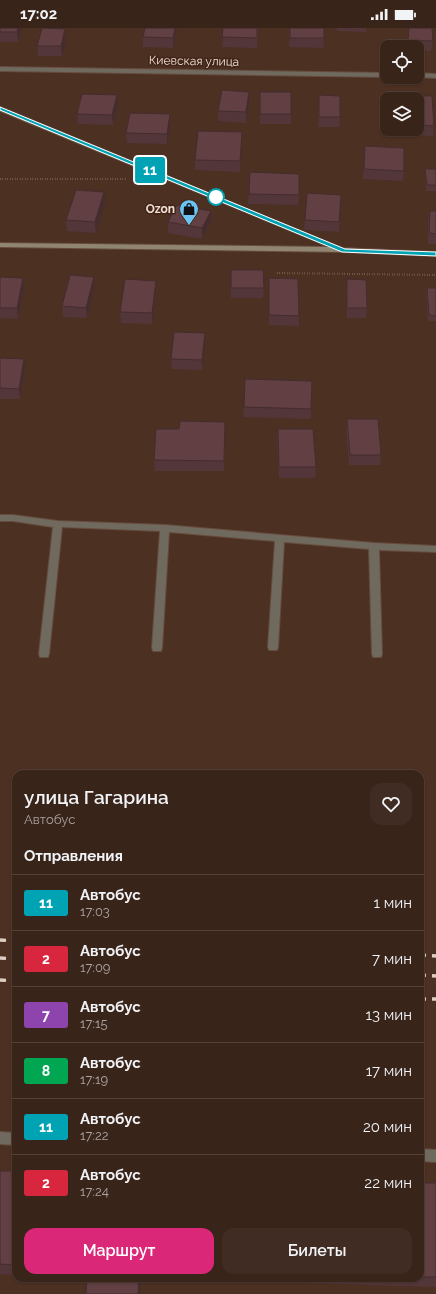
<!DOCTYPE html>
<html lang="ru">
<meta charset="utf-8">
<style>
:root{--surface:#39241a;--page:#402c23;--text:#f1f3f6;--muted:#aba4a2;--line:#534139;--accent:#db2777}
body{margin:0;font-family:Raleway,sans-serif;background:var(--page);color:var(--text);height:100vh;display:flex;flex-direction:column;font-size:15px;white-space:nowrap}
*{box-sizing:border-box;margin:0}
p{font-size:13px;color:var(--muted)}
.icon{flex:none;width:22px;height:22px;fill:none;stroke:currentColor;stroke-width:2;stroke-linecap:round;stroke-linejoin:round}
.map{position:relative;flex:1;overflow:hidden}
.sheet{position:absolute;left:12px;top:742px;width:412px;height:512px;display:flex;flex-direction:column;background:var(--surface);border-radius:12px;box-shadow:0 1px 3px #0004,0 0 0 1px var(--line)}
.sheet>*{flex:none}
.badge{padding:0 8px;border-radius:3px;font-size:14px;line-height:26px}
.fabs{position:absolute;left:380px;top:12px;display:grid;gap:8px}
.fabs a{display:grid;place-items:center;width:44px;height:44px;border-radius:8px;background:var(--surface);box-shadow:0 1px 3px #0004,0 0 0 1px var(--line);font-size:20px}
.map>.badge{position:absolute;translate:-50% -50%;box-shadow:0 0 0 2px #fff}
h2{padding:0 12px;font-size:15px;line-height:36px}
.round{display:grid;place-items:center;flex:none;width:42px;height:42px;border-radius:12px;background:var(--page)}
.summary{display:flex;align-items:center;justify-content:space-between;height:68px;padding:0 12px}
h1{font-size:19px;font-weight:600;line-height:30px}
.action{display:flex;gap:8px;margin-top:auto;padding:8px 12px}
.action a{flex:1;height:46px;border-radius:12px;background:var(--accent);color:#fff;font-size:16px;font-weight:600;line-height:46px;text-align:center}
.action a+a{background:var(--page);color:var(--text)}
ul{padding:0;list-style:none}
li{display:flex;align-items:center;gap:12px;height:56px;padding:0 12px;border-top:1px solid var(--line)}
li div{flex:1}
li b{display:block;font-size:15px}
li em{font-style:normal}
li .badge{min-width:44px;font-weight:700;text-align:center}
.status{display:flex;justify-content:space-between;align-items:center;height:28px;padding:0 20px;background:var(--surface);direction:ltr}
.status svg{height:11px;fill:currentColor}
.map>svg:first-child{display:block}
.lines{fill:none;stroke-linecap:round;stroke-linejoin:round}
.lane-casing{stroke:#664c3f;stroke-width:2}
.street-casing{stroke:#664c3f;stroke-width:2}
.secondary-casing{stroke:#664c3f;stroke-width:2}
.path{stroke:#947d71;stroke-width:2;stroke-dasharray:0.5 2;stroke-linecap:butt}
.lane{fill:#70695d;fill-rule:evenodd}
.street{fill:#70695d;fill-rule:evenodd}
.secondary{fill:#908571;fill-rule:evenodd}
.rail{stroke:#e0cdc4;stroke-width:3.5;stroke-dasharray:6 6;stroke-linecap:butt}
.wall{fill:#53363a}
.shaded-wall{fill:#442c2f}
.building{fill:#613f43;stroke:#442c2f}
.line{fill:#00a3b4;stroke:#fff}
.stop-dot{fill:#fff;stroke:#00a3b4;stroke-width:2}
.labels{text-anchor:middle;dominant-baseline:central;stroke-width:3;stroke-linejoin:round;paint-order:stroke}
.far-street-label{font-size:12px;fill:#f1dfd6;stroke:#412518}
.far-poi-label{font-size:12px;font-weight:bold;fill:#f1dfd6;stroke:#412518;text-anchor:end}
</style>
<div class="status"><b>17:02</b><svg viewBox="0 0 49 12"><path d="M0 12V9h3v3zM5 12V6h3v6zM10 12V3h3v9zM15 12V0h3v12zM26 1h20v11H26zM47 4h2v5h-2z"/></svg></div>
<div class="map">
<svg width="436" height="1266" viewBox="0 0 436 1266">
<rect width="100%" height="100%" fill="#4c3022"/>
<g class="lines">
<g class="lane-casing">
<path id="lane" d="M0,487H13L58,493L165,497L374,515L436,518V524L379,522L382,626L381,629H373L372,626L369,521L284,514L278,619L277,622H269L268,619L275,513L169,504L162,620L161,623H153L152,620L160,503L62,499L49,626L48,629H40L39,626L53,499L13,493H0Z"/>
</g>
<g class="street-casing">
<g id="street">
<path d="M0,39L387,45V49L0,43Z"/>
<path d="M417,45L436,46V50L417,49Z"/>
<path d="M0,1104L16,1105V1117L0,1116Z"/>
<path d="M420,1121L436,1122V1134L420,1133Z"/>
</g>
</g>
<g class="secondary-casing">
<path id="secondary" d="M0,79L342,220L436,224V228L344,224L0,219V215L330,219L0,83Z"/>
</g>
<g class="path">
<path d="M0,151H126"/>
<path d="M277,245L436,247"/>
</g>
<use href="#lane" class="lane"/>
<use href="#street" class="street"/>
<use href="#secondary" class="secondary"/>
<g class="rail">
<path d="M0,912L16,913"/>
<path d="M420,927L436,928"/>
<path d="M0,930L16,931"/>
<path d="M420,947L436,948"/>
<path d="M0,952L16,953"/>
<path d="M420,971H436"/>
</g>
</g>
<g class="wall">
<path d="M0,0H22L18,14H0Z"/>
<path d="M177,0L173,20L143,19V9Z"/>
<path d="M223,0H258L257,20L222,19Z"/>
<path d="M290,0L324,10L323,20L289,19Z"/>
<path d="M337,0H366V4L337,3Z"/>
<path d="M409,0L433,13L431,23L417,22V19H407Z"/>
<path d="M65,1L66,11L62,28H38L37,18Z"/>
<path d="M260,64L291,86V96H260Z"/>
<path d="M117,67V78L113,97L78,96L77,86Z"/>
<path d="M319,67L340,89L339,99H318Z"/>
<path d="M394,67L432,68L434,98L433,108L394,106V101H417V71H394Z"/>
<path d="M249,74L246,95L218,93V83Z"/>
<path d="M170,97L167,116L127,115L126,105Z"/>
<path d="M242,114L240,144L195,142V132Z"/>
<path d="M365,118L404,143L403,153L363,151Z"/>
<path d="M425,141H436V163H426L425,147Z"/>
<path d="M249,166L299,167L298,177L248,176Z"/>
<path d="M341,167L339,204L304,202L305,192Z"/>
<path d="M105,174L96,205L67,203L66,192Z"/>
<path d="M430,183H436V216H428V193Z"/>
<path d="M211,193L202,211L168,205V194Z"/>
<path d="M231,242L264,260L263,270H231Z"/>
<path d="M0,249L23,250L24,260L18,291L0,290Z"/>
<path d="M94,249V259L87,290L63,289L62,278Z"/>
<path d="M269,250L299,288V298L269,297Z"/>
<path d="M347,251L367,280L366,290H347L346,262Z"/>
<path d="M427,260H436V293H428L426,266Z"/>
<path d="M156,263L152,296L121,295L120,284Z"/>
<path d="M205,315L202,342L172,341L171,331Z"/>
<path d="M0,330L25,341L20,371H0Z"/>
<path d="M244,379L311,381V391L243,389Z"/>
<path d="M347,391L381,427L380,437H349L346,401Z"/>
<path d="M225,394L224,443H155L154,432L179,401Z"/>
<path d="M278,401L316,439L315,450H279L277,411Z"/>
<path d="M0,1143H16V1247L0,1246Z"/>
<path d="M420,1155H436V1259L141,1250H87H420Z"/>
</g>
<g class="shaded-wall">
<path d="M18,0H22L18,14L17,4Z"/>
<path d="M175,0H177L173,20V10Z"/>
<path d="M65,1L66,11L62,28L61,18Z"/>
<path d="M249,64V74L246,95V84Z"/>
<path d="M117,67V78L113,97L112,87Z"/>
<path d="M170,86V97L167,116V106Z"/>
<path d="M242,104V114L240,144V133Z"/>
<path d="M104,164L105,174L96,205L95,194Z"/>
<path d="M211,183V193L202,211V200Z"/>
<path d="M94,249V259L87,290L86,280Z"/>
<path d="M23,250L24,260L18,291L17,280Z"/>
<path d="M156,253V263L152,296V285Z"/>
<path d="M205,305V315L202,342V332Z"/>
<path d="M24,331L25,341L20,371L19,361Z"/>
<path d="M139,1250H141L140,1266H138Z"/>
</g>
<g class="building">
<path d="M0,0H18L17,4H0Z"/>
<path d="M42,0L65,1L61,18H37Z"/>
<path d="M145,0H175L173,10L143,9Z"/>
<path d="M223,0H257V10L222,9Z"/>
<rect x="290" y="0" width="34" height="10"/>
<path d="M409,0H432L433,13L408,12Z"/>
<path d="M222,62L249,64L246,84L218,83Z"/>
<rect x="260" y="64" width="31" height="22"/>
<path d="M82,66L117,67L112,87L77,86Z"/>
<path d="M319,67L340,68V89H319Z"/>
<path d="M394,67L432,68L434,98L417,97V71H394Z"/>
<path d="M130,85L170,86L167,106L126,105Z"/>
<path d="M198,103L242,104L240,133L195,132Z"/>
<path d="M365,118L404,120V143L364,141Z"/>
<path d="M425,141H436V157H427Z"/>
<path d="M250,144L299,146V167L249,166Z"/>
<path d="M76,162L104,164L95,194L66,192Z"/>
<path d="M307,165L341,167L339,194L305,192Z"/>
<path d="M177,177L211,183L202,200L168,194Z"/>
<path d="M430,183H436V206L429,205Z"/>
<path d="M231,242H263L264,260H231Z"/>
<path d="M70,247L94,249L86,280L62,278Z"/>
<path d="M0,249L23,250L17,280H0Z"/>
<path d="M269,250L298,251L299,288L269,287Z"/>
<path d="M125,251L156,253L152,285L120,284Z"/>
<path d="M347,251L366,252L367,280H347Z"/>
<path d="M427,260H436V288L429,287Z"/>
<path d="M174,304L205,305L202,332L171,331Z"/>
<path d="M0,330L24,331L19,361L0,360Z"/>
<path d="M245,351L312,353L311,381L244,379Z"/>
<path d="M347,391H378L381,427H350Z"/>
<path d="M180,393L225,394L224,433L154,432L156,401H179Z"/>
<path d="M278,401H313L316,439H279Z"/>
<path d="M0,1143H16V1237L0,1236Z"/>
<rect x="420" y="1155" width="16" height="94"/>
<path d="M87,1250H139L138,1266H86Z"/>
</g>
<path class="line" d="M0,79L345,221L436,224V228L342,224L0,82Z"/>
<defs>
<g id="shop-pin" transform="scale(1)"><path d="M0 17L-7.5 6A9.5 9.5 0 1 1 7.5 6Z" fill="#6ac3f1" stroke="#412518"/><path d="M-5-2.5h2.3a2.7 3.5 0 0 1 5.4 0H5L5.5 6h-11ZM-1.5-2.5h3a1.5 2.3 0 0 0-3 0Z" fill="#111"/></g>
</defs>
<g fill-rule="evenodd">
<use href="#shop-pin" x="189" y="181"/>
</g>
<circle class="stop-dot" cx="216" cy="169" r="8"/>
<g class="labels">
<g class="far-street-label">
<text transform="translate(194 33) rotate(1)">Киевская улица</text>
</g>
<g class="far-poi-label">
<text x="175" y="181">Ozon</text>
</g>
</g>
</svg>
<div class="fabs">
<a><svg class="icon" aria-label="locate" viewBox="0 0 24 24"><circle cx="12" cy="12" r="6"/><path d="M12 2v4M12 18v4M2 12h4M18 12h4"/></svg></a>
<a><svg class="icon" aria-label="layers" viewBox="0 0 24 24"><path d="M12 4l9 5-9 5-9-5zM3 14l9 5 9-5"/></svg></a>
</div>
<b class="badge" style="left:150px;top:142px;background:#00a3b4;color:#fff">11</b>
<section class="sheet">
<div class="summary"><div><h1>улица Гагарина</h1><p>Автобус</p></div><a class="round"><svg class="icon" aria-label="heart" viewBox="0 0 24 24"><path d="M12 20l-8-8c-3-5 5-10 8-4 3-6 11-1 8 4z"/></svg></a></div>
<h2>Отправления</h2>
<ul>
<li><span class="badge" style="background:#00a3b4;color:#fff">11</span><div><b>Автобус</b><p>17:03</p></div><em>1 мин</em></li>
<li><span class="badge" style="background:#d7263d;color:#fff">2</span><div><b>Автобус</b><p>17:09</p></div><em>7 мин</em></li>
<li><span class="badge" style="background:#8e44ad;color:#fff">7</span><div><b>Автобус</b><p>17:15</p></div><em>13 мин</em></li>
<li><span class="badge" style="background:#00a651;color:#fff">8</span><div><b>Автобус</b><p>17:19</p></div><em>17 мин</em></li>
<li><span class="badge" style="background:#00a3b4;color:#fff">11</span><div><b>Автобус</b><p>17:22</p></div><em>20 мин</em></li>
<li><span class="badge" style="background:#d7263d;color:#fff">2</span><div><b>Автобус</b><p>17:24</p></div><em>22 мин</em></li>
</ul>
<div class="action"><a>Маршрут</a><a>Билеты</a></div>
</section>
</div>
